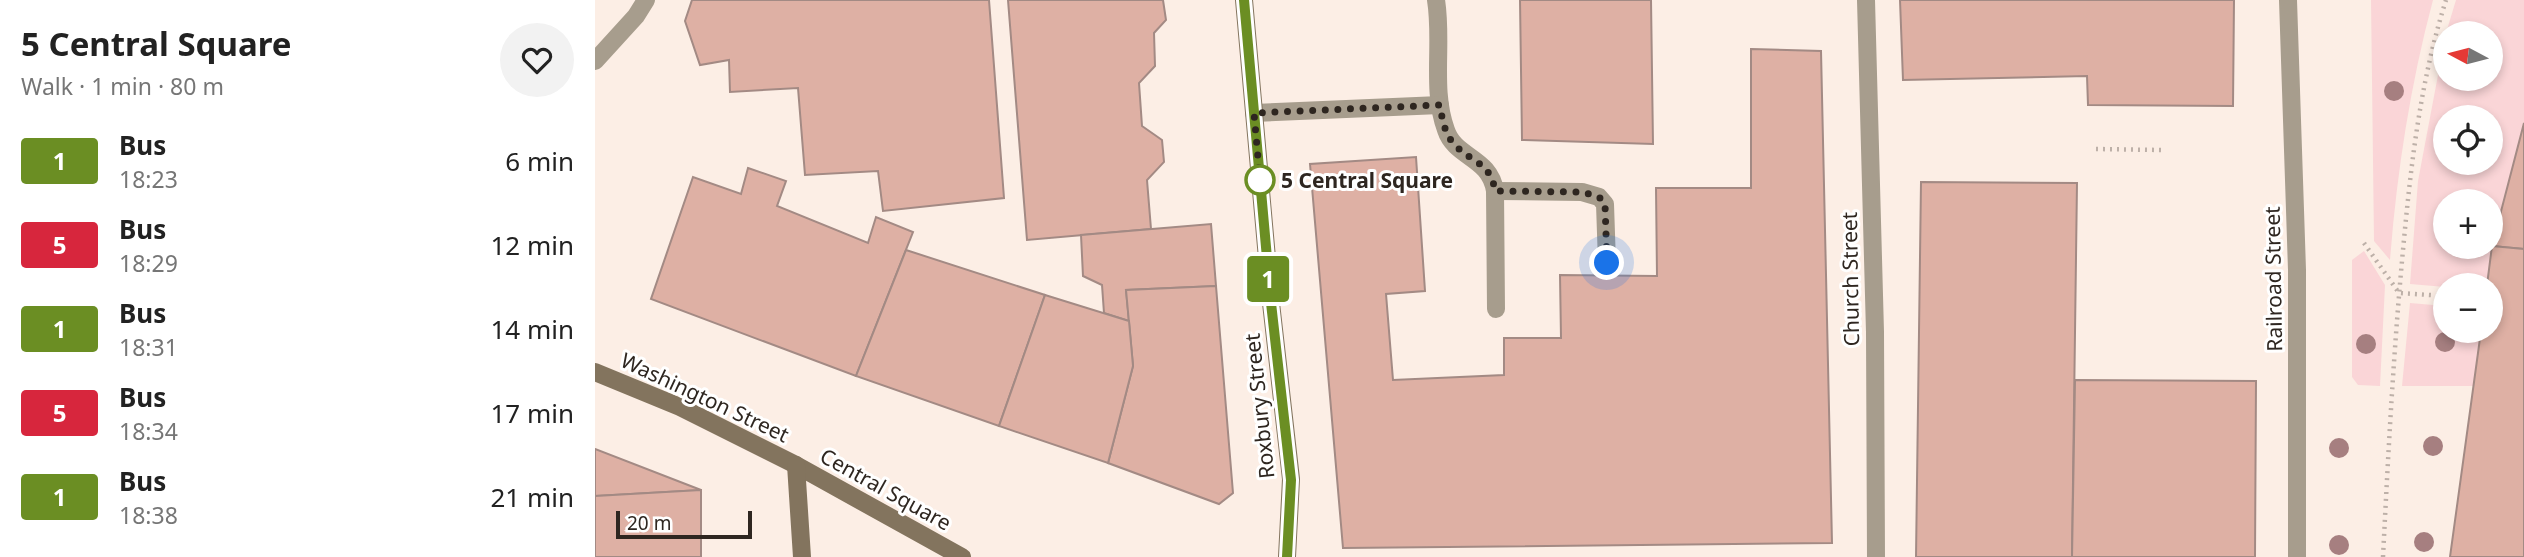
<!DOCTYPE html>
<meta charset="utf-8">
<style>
:root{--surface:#fff;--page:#f2f2f2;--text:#222;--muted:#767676}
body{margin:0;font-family:"Noto Sans",sans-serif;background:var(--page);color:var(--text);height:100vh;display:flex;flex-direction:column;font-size:26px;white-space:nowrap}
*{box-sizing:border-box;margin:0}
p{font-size:23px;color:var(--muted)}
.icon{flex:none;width:38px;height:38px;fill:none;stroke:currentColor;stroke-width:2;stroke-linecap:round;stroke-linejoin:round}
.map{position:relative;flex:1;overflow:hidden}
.sheet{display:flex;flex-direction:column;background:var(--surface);width:595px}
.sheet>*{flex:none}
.badge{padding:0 14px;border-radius:5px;font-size:24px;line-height:46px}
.needle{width:46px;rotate:277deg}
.fabs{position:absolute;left:1838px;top:21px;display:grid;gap:14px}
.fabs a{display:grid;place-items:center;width:70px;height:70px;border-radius:50%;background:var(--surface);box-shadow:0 4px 10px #0003;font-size:35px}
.scale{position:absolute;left:21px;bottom:18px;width:136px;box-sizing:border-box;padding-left:7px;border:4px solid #2e2620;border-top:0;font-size:19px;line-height:24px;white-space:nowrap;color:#2e2620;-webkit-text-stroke:5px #fff;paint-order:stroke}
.you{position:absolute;width:35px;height:35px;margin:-18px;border:5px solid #fff;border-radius:50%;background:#1a73e8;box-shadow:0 0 0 10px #1a73e833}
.map>.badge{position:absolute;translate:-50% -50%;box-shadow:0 0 0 4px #fff}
.round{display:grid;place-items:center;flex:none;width:74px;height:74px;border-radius:37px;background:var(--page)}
.summary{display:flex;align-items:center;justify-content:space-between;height:119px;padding:0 21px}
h1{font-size:33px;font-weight:700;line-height:52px}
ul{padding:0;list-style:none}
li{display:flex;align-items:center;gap:21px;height:84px;padding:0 21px}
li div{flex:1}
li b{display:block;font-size:26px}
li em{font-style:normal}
li .badge{min-width:77px;font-weight:700;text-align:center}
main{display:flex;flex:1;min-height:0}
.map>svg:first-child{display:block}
.green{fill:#fad5d7;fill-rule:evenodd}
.building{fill:#deb0a4;stroke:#a38a84;stroke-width:2}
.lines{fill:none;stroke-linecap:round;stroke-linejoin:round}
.path{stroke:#bdb0a8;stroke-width:4.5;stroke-dasharray:2 5;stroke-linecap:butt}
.lane{stroke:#a79d8d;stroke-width:18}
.street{stroke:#a79d8d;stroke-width:18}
.secondary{stroke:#83745e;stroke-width:18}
.tree{fill:#a67f80}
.line-casing{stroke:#fff;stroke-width:16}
.line{stroke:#6b8e23;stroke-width:10}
.walk{stroke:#2e2620;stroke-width:7;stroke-dasharray:0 12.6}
.stop-dot{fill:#fff;stroke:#6b8e23;stroke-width:3.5}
.labels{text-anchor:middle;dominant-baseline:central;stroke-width:6;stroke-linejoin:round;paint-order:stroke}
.stop-label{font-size:21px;font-weight:bold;fill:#2e2620;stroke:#fff;text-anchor:start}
.street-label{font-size:21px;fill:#2e2620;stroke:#fff}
</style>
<main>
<section class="sheet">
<div class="summary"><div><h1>5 Central Square</h1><p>Walk · 1 min · 80 m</p></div><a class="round"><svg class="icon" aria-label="heart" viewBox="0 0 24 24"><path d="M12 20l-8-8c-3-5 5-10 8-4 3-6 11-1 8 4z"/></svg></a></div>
<ul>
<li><span class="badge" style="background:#6b8e23;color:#fff">1</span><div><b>Bus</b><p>18:23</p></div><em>6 min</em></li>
<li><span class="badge" style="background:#d7263d;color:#fff">5</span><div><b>Bus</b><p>18:29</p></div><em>12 min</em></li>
<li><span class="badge" style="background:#6b8e23;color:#fff">1</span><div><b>Bus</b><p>18:31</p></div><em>14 min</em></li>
<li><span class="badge" style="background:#d7263d;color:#fff">5</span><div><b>Bus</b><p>18:34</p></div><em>17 min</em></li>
<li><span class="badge" style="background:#6b8e23;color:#fff">1</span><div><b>Bus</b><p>18:38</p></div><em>21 min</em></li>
</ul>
</section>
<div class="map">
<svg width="1929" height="557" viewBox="0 0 1929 557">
<rect width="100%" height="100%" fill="#fceee5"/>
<g class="green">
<path d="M1776,0H1838C1815,86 1802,172 1795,260L1779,241Z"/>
<path d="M1861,0H1929V123L1897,246L1892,285L1850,287L1815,284L1823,181L1850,38V79H1895V33H1851ZM1850,117H1895V163H1850ZM1850,201H1895V247H1850Z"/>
<path d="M1769,251L1790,285L1785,386L1763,385L1757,377V260Z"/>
<path d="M1815,303L1850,306V331H1886L1879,386H1807Z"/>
</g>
<g class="building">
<path d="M97,0H394L409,198L288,211L283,171L210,175L203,88L135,92L134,60L105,65L90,21Z"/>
<path d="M413,0H568L571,20L559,33L560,66L544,83L547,126L567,140L569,162L552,180L556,229L432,240Z"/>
<path d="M925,0H1056L1058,144L927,140Z"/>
<path d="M1305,0H1639L1638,106L1493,105L1492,76L1308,80Z"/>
<path d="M1156,49L1226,51L1237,543L748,548L715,164L821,157L830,291L791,294L798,380L909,375V338H966L965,275L1062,276L1061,188H1156Z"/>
<path d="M1929,123V249L1897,246Z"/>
<path d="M153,168L191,181L182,206L273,243L281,217L318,232L261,376L56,299L98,177L146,194Z"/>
<path d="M1326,182L1482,183L1477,557H1321Z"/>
<path d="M616,224L621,286L531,290L534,321L509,313L507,285L488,276L486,235Z"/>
<path d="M1897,246L1929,249V557H1855L1886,331H1895V285H1892Z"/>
<path d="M311,250L450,295L404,426L261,376Z"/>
<path d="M621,286L638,493L624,504L513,463L538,366L531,290Z"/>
<path d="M450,295L534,321L538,366L513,463L404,426Z"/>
<path d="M1480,380L1661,381L1660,557H1477Z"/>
<path d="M0,449L106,490L0,496Z"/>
<path d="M106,490V557H0V496Z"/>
</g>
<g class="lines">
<g class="path">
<path d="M1501,149L1567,150"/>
<path d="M1769,243L1804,293L1850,296"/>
<path d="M1788,557C1793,458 1798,360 1807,261C1815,173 1824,85 1851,0"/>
</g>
<g class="lane">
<path d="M841,0C848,43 836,89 851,130C860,158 895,157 900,191L901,309"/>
<path d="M0,61L41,16L51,0"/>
<path d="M659,113L845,105"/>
<path d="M900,191L987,192L1004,197L1010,204L1012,263"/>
</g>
<g class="street">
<path d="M1271,0L1280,332L1281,557"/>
<path d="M1693,0L1702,270V557"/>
</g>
<g class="secondary">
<path d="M649,0L676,303L696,479L692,557"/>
<path d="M0,372L85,407L201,465L367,557"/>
<path d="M201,465L207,557"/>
</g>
</g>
<g class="tree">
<circle cx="1799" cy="91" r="10"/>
<circle cx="1850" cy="342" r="10"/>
<circle cx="1771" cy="344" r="10"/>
<circle cx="1838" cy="446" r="10"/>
<circle cx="1744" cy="448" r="10"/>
<circle cx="1829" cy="542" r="10"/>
<circle cx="1744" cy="545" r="10"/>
</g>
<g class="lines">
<g class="line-casing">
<path id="line" d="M649,0L676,303L696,480L692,557"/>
</g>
<use href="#line" class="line"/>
<path class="walk" d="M665,180L659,113L845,105C847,119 850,136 861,146C878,163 896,163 900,191L987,192L1004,197L1010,204L1012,263"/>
</g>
<circle class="stop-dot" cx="665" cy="180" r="14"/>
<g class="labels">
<g class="stop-label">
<text x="686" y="180">5 Central Square</text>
</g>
<g class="street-label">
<text transform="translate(1255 279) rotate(-91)">Church Street</text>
<text transform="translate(1678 279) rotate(-91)">Railroad Street</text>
<text transform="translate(110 397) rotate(25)">Washington Street</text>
<text transform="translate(664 406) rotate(-96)">Roxbury Street</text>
<text transform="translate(291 489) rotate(29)">Central Square</text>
</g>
</g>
</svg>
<div class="fabs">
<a><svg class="needle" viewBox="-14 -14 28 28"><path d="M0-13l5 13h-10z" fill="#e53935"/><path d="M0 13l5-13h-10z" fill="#767676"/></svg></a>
<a><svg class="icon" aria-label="locate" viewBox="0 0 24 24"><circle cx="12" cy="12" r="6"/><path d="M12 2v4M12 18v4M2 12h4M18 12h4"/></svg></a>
<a>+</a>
<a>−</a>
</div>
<div class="scale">20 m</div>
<div class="you" style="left:1012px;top:263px"></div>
<b class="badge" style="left:673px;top:279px;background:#6b8e23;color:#fff">1</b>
</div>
</main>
